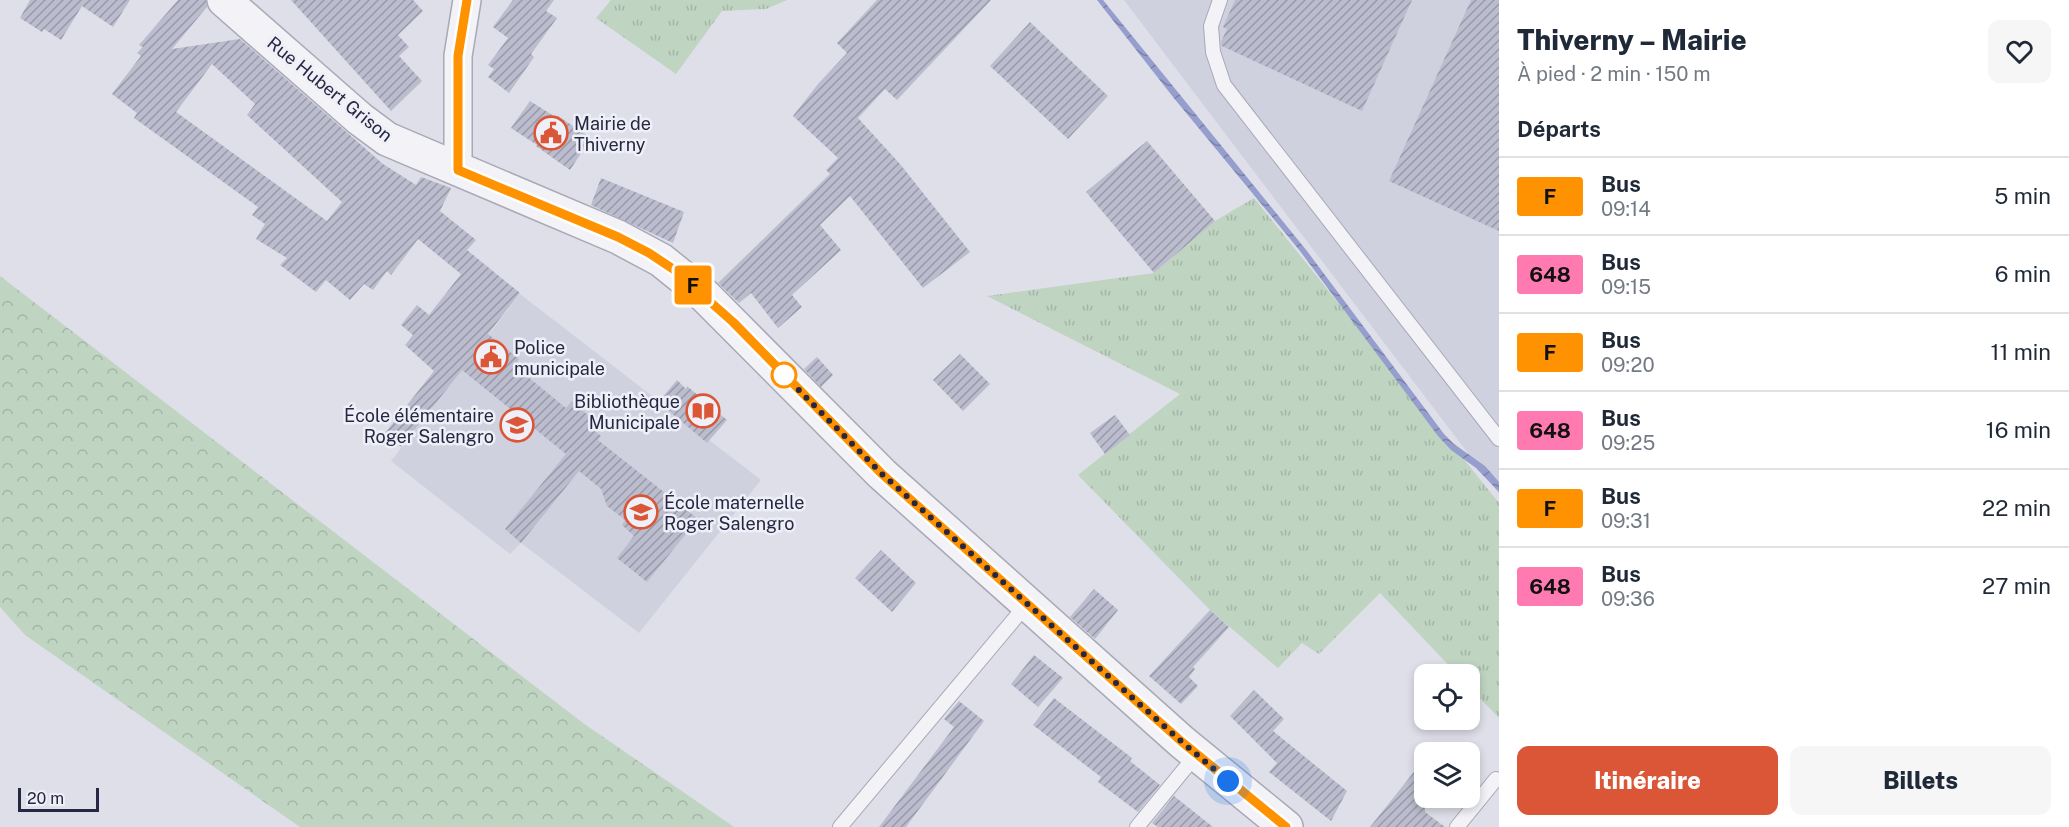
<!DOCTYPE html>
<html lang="fr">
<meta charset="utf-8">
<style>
:root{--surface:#fff;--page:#f6f6f7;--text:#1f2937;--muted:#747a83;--line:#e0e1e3;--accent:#db5637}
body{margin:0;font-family:"Public Sans",sans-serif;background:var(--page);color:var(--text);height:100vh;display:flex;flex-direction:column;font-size:22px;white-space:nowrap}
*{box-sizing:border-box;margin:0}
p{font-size:20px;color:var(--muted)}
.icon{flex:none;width:33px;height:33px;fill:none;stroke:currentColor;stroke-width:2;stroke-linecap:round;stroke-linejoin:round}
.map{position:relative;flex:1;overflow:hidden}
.side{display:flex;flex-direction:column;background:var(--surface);width:570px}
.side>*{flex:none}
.badge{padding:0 12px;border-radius:4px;font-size:21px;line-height:39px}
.fabs{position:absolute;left:1414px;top:664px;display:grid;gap:12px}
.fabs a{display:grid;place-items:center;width:66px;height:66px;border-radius:12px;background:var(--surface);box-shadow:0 3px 9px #0003;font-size:30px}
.scale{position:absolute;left:18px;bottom:15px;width:81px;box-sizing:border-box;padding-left:6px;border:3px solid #262742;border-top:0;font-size:16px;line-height:21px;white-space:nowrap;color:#262742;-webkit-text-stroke:4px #eeeff7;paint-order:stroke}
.you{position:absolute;width:30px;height:30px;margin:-15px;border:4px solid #fff;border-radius:50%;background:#1a73e8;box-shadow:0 0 0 9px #1a73e833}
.map>.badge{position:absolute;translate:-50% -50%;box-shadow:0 0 0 3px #fff}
h2{padding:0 18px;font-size:22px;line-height:54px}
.round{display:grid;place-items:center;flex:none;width:63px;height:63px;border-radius:12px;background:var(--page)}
.head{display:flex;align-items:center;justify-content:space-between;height:102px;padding:0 18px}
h1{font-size:28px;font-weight:800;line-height:45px}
.action{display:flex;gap:12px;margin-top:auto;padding:12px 18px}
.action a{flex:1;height:69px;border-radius:12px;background:var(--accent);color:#fff;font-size:24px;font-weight:800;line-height:69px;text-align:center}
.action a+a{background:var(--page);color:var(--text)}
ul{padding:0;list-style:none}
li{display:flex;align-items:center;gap:18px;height:78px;padding:0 18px;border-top:2px solid var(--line)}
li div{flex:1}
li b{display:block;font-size:22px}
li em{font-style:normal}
li .badge{min-width:66px;font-weight:700;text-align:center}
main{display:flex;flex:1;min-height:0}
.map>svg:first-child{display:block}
.built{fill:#d0d1df}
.grass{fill:url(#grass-tufts)}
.forest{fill:url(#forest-crowns)}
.water{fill:url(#water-waves)}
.building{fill:url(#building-hatch);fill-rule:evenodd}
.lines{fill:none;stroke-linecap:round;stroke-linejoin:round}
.service-casing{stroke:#a8a8b7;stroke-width:16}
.minor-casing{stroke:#a8a8b7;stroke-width:30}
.tertiary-casing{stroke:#a8a8b7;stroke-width:36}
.service{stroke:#f2f2f7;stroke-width:14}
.minor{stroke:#f2f2f7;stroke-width:27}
.tertiary{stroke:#f2f2f7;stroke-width:33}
.line-casing{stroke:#fff;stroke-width:14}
.line{stroke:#ff9200;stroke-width:9}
.walk{stroke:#262742;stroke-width:6;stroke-dasharray:0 10.8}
.stop-dot{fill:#fff;stroke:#ff9200;stroke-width:3}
.labels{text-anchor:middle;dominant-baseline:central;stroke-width:5;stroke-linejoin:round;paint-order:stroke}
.street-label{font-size:18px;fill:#262742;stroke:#eeeff7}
.poi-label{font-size:18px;fill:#262742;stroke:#eeeff7;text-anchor:start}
</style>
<main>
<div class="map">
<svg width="1499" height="827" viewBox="0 0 1499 827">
<defs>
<pattern id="grass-tufts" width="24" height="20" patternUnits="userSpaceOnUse" patternTransform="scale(1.5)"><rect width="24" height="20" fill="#bfd4c1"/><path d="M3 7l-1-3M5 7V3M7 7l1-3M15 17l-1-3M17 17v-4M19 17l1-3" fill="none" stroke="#a4b6a7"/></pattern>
<pattern id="forest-crowns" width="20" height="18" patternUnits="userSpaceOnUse" patternTransform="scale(1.5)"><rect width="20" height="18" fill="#bfd4c1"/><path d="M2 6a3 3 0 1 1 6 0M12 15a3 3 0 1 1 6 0" fill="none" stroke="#a4b6a7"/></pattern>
<pattern id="water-waves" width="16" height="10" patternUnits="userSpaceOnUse" patternTransform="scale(1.5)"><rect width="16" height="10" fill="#969ecd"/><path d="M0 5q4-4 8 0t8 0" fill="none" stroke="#7a81a8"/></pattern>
<pattern id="building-hatch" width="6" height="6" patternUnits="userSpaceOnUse" patternTransform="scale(1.5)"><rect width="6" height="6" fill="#bbbccd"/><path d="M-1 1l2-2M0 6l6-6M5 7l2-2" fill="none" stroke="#9899a8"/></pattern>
</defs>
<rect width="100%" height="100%" fill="#dfdfe9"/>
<g class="built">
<path d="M1124,0H1499V494L1233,144Z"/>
<path d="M520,294L761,480L639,633L521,543L510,554L391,461Z"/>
</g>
<g class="grass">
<path d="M611,0H787L766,9L722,11L676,74L596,18Z"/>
<path d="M1254,198L1499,503V718L1470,688V675H1458L1380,593L1319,654L1302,643L1278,668L1210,610L1078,475L1180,394L987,296L1154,273L1215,221Z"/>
</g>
<path class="forest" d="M0,276L583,723L734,827H300L25,635L0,607Z"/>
<path class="water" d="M1097,0H1103L1307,251L1444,434L1454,444L1485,466L1499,482V492L1476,468L1451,450L1438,436L1300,251L1173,97Z"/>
<g class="building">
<path d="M30,0H130L113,27L82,6L61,40L44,29L42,32L20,18Z"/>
<path d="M178,0H206L207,7L172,49L240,39L383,164L416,185L421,177L451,188L440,211L476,240L467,250L520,293L488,334L519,359L516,364L518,366L517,368L566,408L572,401L591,418L587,424L601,436L598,440L698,519L647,582L617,558L634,536L622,525L625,520L607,506L601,489L579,471L521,543L505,529L566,454L462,370L401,447L385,433L434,371L405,345L413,335L401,325L417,305L429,315L461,274L418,239L391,275L387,271L373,290L364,284L350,300L326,280L316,292L280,265L287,258L256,239L265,224L252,215L258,207L134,118L137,113L112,94L141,56L137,53L143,47L139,45ZM212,64L255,104L247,115L342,202L327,221L176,112Z"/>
<path d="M291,0H413L423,11L398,35L409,47L399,56L422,81L391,111Z"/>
<path d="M513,0H554L546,11L557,18L531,54L534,57L509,93L488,77L494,69L488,65L508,38L493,27Z"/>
<path d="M877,0H991L897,100L885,89L858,118L900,164L970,252L923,288L850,196L820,225L841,250L792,295L802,307L778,328L751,293L739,303L718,283L830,174L826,170L838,158L793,116L818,84L847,53L837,43Z"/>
<path d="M1235,0H1412L1362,111L1222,46L1221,42L1227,29L1223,27Z"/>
<path d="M1471,0H1499V231L1389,181Z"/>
<path d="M1030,22L1108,96L1068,139L990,66Z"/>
<path d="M530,101L557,118L558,116L591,138L570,170L536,146L537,145L511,128Z"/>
<path d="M1147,141L1215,221L1154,273L1086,192Z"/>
<path d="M601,178L684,212L673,243L591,205Z"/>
<path d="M960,354L990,384L963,411L933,380Z"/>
<path d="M817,357L833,375L821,387L804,369Z"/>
<path d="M677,380L686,389L687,386L727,420L707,443L668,410L670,408L660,400Z"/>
<path d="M1115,415L1130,435L1105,454L1090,433Z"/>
<path d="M881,550L916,583L892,612L855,578Z"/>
<path d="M1094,589L1118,610L1095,639L1070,617Z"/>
<path d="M1210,610L1229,627L1193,667L1195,669L1189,677L1198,686L1181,704L1149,676Z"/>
<path d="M1034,655L1063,678L1038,707L1011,684Z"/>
<path d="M1254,690L1284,719L1273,731L1347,791L1331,821L1269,772L1277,763L1230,716Z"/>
<path d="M1054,698L1132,758L1130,761L1160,785L1138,812L1098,782L1101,777L1033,725Z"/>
<path d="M959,701L984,721L906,827H879L954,727L944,719Z"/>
<path d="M1425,758V812L1445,827H1370Z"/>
<path d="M1174,796L1213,827H1158L1152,823Z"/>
</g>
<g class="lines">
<g class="service-casing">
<g id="service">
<path d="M1220,0L1211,26L1213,52L1224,85L1499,439"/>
<path d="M840,827L1027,604"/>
<path d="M1137,827L1196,755"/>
<path d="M1457,827L1496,779"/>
</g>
</g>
<g class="minor-casing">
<path id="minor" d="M458,170V56L467,0"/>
</g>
<g class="tertiary-casing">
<path id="tertiary" d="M224,0L360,119L387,139L618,237L661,260L702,293L882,474L1182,742L1286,827"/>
</g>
<use href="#service" class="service"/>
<use href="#minor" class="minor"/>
<use href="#tertiary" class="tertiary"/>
</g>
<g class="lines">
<g class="line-casing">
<path id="line" d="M467,0L458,56V170L618,237L649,253L673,269L733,322L882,474L1182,742L1286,827"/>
</g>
<use href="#line" class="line"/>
<path class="walk" d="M784,375L780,371L882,474L1182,742L1228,781"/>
</g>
<defs>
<g id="civic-ring" transform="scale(1.725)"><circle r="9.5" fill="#eeeff7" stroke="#db5637" stroke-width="1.5"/><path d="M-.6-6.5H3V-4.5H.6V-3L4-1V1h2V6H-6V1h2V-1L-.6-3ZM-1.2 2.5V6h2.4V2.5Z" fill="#db5637"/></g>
<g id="library-ring" transform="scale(1.725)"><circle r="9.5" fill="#eeeff7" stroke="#db5637" stroke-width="1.5"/><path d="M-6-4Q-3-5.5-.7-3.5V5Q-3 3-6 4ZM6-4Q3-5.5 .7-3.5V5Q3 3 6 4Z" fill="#db5637"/></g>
<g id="school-ring" transform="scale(1.725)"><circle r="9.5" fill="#eeeff7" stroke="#db5637" stroke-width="1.5"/><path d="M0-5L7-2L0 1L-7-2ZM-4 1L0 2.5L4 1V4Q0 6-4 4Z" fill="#db5637"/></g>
</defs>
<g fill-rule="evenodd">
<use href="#civic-ring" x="551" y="133"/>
<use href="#civic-ring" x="491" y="357"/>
<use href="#library-ring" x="703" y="411"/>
<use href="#school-ring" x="517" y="425"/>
<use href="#school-ring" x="641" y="512"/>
</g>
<circle class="stop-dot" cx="784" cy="375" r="12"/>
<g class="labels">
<g class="street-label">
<text transform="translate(330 89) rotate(39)">Rue Hubert Grison</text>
</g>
<g class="poi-label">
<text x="574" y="123">Mairie de<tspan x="574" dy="21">Thiverny</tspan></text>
<text x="514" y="347">Police<tspan x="514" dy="21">municipale</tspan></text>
<text x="680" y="401" text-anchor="end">Bibliothèque<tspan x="680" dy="21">Municipale</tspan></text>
<text x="494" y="415" text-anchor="end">École élémentaire<tspan x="494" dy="21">Roger Salengro</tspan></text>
<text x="664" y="502">École maternelle<tspan x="664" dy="21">Roger Salengro</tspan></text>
</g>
</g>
</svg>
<div class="fabs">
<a><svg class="icon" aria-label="locate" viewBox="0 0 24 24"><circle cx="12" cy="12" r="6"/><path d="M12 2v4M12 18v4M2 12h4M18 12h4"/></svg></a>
<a><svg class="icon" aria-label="layers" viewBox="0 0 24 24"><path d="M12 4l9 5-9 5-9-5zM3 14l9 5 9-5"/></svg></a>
</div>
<div class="scale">20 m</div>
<div class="you" style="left:1228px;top:781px"></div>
<b class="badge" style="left:693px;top:285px;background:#ff9200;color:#111">F</b>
</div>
<section class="side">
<div class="head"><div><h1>Thiverny – Mairie</h1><p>À pied · 2 min · 150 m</p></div><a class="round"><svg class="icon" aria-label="heart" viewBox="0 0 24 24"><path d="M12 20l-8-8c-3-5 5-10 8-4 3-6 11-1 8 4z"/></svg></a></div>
<h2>Départs</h2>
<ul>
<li><span class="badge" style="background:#ff9200;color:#111">F</span><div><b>Bus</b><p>09:14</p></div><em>5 min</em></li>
<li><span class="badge" style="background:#ff7ab1;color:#111">648</span><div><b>Bus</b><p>09:15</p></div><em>6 min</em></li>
<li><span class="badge" style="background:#ff9200;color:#111">F</span><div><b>Bus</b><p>09:20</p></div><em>11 min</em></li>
<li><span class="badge" style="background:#ff7ab1;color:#111">648</span><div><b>Bus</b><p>09:25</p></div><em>16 min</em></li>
<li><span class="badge" style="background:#ff9200;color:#111">F</span><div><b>Bus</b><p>09:31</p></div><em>22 min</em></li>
<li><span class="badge" style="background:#ff7ab1;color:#111">648</span><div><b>Bus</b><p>09:36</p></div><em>27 min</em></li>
</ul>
<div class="action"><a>Itinéraire</a><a>Billets</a></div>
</section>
</main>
